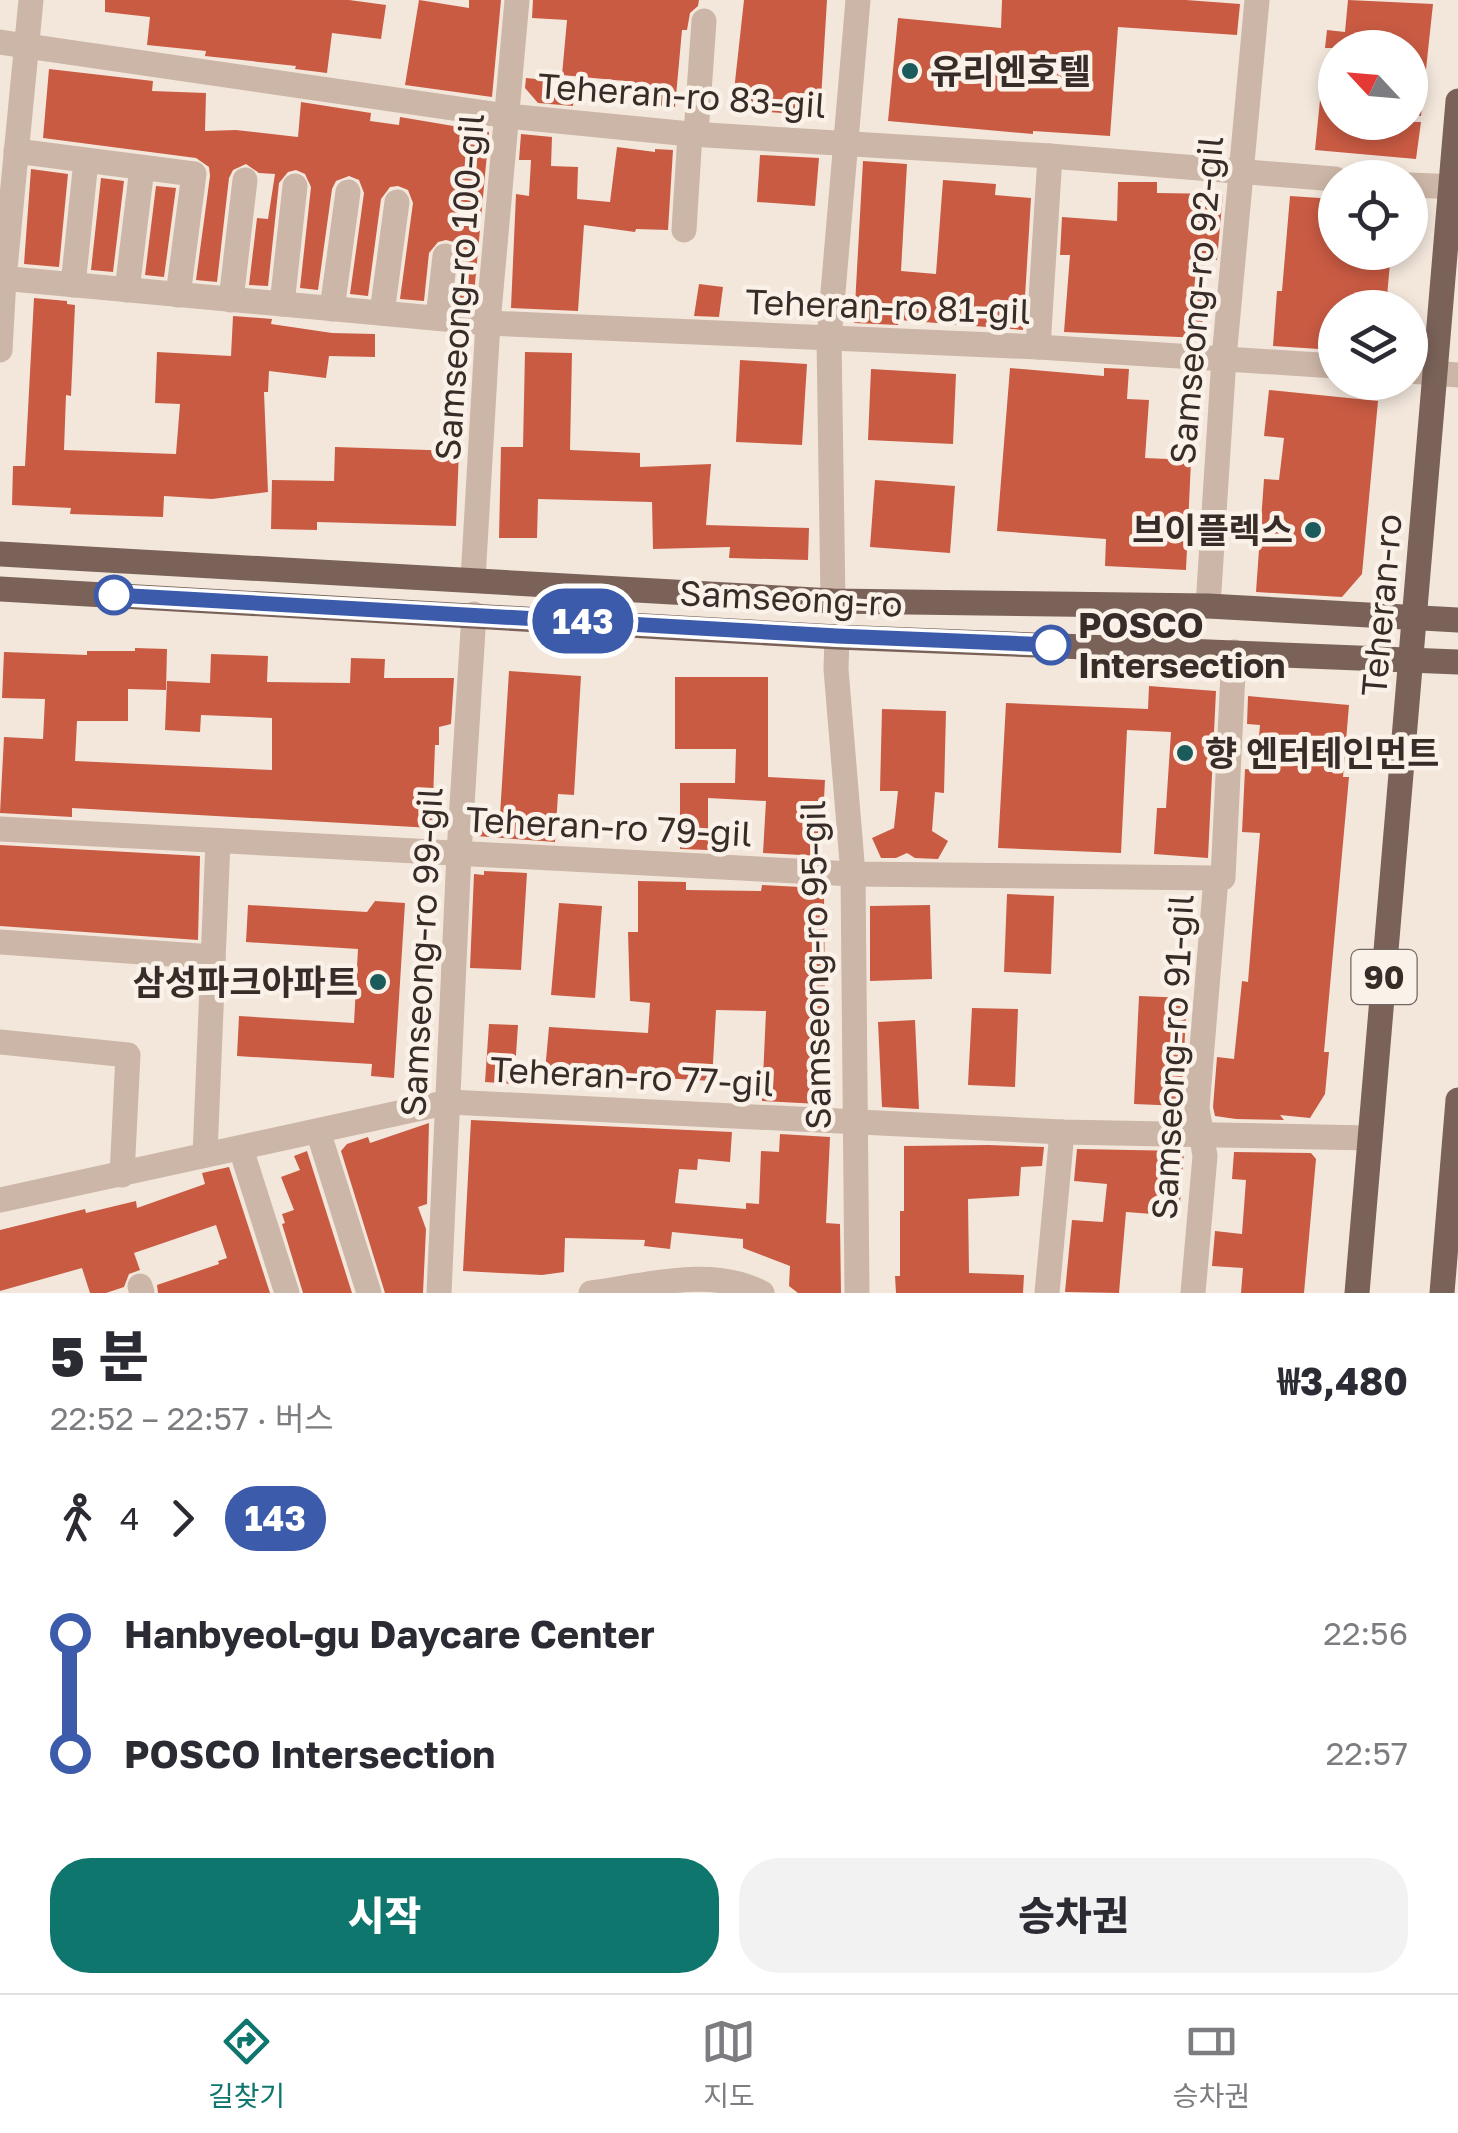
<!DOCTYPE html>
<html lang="ko">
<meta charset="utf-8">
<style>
:root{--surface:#fff;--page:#f2f2f3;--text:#2b2b33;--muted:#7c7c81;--line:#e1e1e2;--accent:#0f766e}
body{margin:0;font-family:"Golos Text","Noto Sans KR",sans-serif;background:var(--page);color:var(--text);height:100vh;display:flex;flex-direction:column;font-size:38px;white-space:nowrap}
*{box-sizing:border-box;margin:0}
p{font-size:32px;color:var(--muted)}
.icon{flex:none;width:55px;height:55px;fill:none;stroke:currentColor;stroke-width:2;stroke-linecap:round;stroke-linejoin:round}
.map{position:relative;height:1293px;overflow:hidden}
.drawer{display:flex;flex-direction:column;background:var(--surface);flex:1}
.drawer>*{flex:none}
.badge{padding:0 20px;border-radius:32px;font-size:35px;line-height:65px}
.needle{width:65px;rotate:296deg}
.buttons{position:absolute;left:1318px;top:30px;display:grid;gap:20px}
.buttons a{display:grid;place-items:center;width:110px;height:110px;border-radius:50%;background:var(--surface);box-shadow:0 5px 15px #0003;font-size:50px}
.map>.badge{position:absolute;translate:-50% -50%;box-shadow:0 0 0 5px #fff}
.legs{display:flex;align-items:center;gap:15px;height:110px;padding:0 50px;font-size:32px}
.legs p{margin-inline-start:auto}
.headline{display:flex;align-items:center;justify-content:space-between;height:170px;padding:0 50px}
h1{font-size:55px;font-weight:800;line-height:75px}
.action{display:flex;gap:20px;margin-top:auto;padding:20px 50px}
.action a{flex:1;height:115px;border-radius:40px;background:var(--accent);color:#fff;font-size:40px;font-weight:800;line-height:115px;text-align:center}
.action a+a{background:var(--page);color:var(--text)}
ul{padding:0 50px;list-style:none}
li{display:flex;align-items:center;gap:35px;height:120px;font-size:38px}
li i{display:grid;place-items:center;width:15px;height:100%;margin:0 12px;background:currentColor}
li i::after{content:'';width:25px;height:25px;margin:-12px;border:8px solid;border-radius:50%;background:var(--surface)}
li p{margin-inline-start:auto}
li:first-child i{background:linear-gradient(#0000 50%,currentColor 0)}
li:last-child i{background:linear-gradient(currentColor 50%,#0000 0)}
.dock{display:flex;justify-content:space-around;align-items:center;height:140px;border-top:2px solid var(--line);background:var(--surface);font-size:28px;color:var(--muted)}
.dock a{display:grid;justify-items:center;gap:5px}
.dock .on{color:var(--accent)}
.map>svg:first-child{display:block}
.building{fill:#ca5b43}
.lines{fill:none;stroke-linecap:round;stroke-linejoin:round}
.minor{stroke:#ccb6a7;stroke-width:25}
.major{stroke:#7a6259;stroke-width:25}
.line-1-casing{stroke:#fff;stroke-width:22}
.line-1{stroke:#3d5bab;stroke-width:15}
.poi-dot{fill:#1c5b5b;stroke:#faf1e9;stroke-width:4}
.stop-1-dot{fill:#fff;stroke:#3d5bab;stroke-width:5}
.labels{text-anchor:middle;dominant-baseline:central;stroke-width:9;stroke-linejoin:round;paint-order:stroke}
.shield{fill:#faf1e9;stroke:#726762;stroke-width:2.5}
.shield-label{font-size:32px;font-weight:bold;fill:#382c28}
.poi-label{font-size:35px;font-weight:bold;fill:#382c28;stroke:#faf1e9;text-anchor:start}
.street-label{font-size:35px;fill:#382c28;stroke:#faf1e9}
.stop-label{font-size:35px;font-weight:bold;fill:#382c28;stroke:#faf1e9;text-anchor:start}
</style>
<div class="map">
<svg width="1458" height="1293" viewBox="0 0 1458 1293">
<rect width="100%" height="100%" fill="#f3e7dc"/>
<g class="building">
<path d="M105,0H349L386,5L381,39L332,33L327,73L295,69L296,66L205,56L206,51L147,45L150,17L105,12Z"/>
<path d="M419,0L469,8V0H501L492,97L405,85Z"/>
<path d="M533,0H699L698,6L690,13L687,30H682L675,107L633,103L635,82L562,75L567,20L532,18Z"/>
<path d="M744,0H827L820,116L732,109Z"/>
<path d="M1002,0H1186L1240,4L1237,35L1118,27L1110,136L1033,131V134L888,121L898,18L1001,28Z"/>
<path d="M1348,0L1433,4L1421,116L1410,115V48H1325L1327,30L1345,32Z"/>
<path d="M49,69L153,81L152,91L206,93L205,131L236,130L298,137L301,102L371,113L370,121L399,125L400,117L489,132L473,305L456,304L460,250L454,242L446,240L438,242L429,253L424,301L400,299L413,203L408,190L398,186L390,187L381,199L368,296L350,294L364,193L359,180L349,176L336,181L332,189L318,290L300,288L311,187L305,174L296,170L288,172L279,183L268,286L249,285L257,218L268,219L275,174L259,173L246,164L233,170L229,178L217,282L196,280L210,176L209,167L196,158L43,138Z"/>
<path d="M1323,70L1335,71V122H1421L1416,159L1315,150Z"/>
<path d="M526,78L575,83L573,106L538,103L525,88Z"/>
<path d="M521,134L552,137L551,166L578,167L577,199L610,202L617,147L655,152V149L673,150L668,230L636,229L635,232L584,225L578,311L511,308L516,194L529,196L531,160H519Z"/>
<path d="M760,155L819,158L815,206L757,202Z"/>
<path d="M863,161L907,164L901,271L936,274L943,180L996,184L995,195L1031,198L1023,330L899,320L898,325L854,323Z"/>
<path d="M31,169L68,174L59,267L24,264Z"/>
<path d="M101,178L124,181L113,272L91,270Z"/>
<path d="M1118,182H1157V193L1223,194L1217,260H1204L1202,338L1064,332L1070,255H1060L1062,217L1117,221Z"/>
<path d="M156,186L176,188L164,277L145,275Z"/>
<path d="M1290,196L1335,199V252H1391L1386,308H1335V350L1273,346L1277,291H1282Z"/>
<path d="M699,284L723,287L719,317L694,316Z"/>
<path d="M34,298L67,301V304L75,305L71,396L66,395L64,450L176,454L180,404L155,403L157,352L231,356L233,316L272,319L271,324L332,333L375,334V357L329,356L326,378L269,371L268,392H264L268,492L212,499L164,496L163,517L70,514L71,508L12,505L13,466H25Z"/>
<path d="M525,352L572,353L570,450L640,453V467L711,464L706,525L809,528L808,560L729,558L730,547L653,549L652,502L538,499L537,538H499L501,447H523Z"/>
<path d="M740,360L807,364L802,445L736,442Z"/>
<path d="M1010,368L1104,376V368L1129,369L1127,399L1149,400L1145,458L1191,460L1186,570L1105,566L1106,539L997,531Z"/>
<path d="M871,369L956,374L953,444L868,440Z"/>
<path d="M1269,390L1378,401L1362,574L1342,597L1256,592L1264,479L1279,480L1284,438L1264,436Z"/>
<path d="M335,447L459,451L456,526L317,522V530L271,529L272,480L334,481Z"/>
<path d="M875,480L955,486L950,553L870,547Z"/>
<path d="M135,648L167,649L166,690L128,689V721H77L75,761L272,770V718L201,715L200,732L165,730L167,681L210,683L211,654L268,656L267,682L350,683L351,658L385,659L384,678H454L451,724L439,727V745H435L432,828L72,808V817L0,813L4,737L43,739L45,699L2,698L4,652L87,655V651H135Z"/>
<path d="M509,671L581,676L574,795L558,794L555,842L476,836L478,815H500Z"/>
<path d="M675,677H768V777L825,780L821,856L763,853L766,801L708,798V850L680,849V783H735L736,749H675Z"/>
<path d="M1149,686L1216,691L1208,858L1154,854L1157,808H1166L1171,732L1127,730L1121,853L998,848L1006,703L1148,709Z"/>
<path d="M1248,696L1349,705L1343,777H1349L1324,1052H1329L1325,1094L1310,1118L1280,1115L1284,1120L1236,1119L1215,1116L1213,1107L1217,1057L1234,1059L1242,981L1248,982L1260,833L1242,832L1245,769L1256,770L1260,725L1247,724Z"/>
<path d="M882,709L946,711L944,793L935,792L932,831L948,841L938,859L915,858L907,853L896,858H881L872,838L894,828L898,791H880Z"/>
<path d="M0,845L200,856L198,940L0,926Z"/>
<path d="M484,871L527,873L521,970L470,968L474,874L484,875Z"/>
<path d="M638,881L686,882V890L761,891L762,885L820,888L819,893H824L825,1006L819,1104L762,1101L766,1011L716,1010L712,1081L545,1071L549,1027L648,1033L650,1003L630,1001L628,932H638Z"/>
<path d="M1007,894L1054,896L1051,974L1004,972Z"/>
<path d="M375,901L405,903L394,1078L371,1076L372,1064L237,1056L239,1016L354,1023L358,949L246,942L248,905L367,912Z"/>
<path d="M559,903L602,906L595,998L551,995Z"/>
<path d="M930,905L932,979L870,981V906Z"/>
<path d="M1139,996L1187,998L1181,1106L1134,1104Z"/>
<path d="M972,1008L1018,1009L1015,1087L968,1085Z"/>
<path d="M915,1020L919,1109L882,1107L878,1022Z"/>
<path d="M489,1024L518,1025L514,1084L485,1082Z"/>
<path d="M471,1120L732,1132L730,1162L698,1159L697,1170L679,1169L675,1203L746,1209V1203L759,1204L761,1151L779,1152L780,1134L830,1137L826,1223L840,1224L841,1293H798L789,1286L790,1266L743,1248V1239L672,1232L670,1249L644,1246L645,1240L565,1238L564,1272L542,1275L463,1271Z"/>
<path d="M429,1123L427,1204L418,1207L426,1229L423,1293H385L341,1151L347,1144L368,1137L370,1143Z"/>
<path d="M988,1145L1044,1147L1042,1166L1021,1167L1019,1196L968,1199L969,1273L1024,1275L1023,1293H896L895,1276H900V1211H904V1146Z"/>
<path d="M1077,1149L1184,1151L1179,1216L1126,1212L1119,1293L1065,1292L1072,1220L1103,1222L1107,1184L1074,1181Z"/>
<path d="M307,1151L352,1293H303L282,1224L285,1223L282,1214L294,1210L281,1177L300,1170L294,1156Z"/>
<path d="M1234,1152L1311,1153L1316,1159L1304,1293H1241L1243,1268L1212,1266L1215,1231L1242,1234L1246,1180L1232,1179Z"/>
<path d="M229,1167L270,1293H158L157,1285L219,1264L218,1261L227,1258L216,1225L134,1253L140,1270L129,1274L124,1287L106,1293H90L82,1268L0,1291V1230L85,1209L86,1213L136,1201L137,1208L205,1184L202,1173Z"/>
</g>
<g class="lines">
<g class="minor">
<path d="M0,42L507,116L690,134L1050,156L1335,179"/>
<path d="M696,134L704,21"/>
<path d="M16,151L194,174L178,295"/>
<path d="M1410,185L1458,187"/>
<path d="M684,230L690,134"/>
<path d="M0,278L488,323L1038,347L1335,366"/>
<path d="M73,285L86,161"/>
<path d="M127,290L142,168"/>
<path d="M231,300L245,180"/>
<path d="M282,304L295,186"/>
<path d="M332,309L348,192"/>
<path d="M382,313L397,202"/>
<path d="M438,318L445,256"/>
<path d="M1038,347L1050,156"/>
<path d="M0,350L4,279L31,0"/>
<path d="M1410,371L1458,375"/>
<path d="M473,579L488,323L517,0"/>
<path d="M833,601L829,339L858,0"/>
<path d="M1208,606L1224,358L1257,0"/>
<path d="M837,637L836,669L853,874L857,1293"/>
<path d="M0,829L853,874L1216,878"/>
<path d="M0,942L213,957"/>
<path d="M0,1042L128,1055L122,1175"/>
<path d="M318,1131L369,1293"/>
<path d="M241,1149L287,1293"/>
<path d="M205,1155L218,841"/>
<path d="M0,1200L449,1102L1062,1132L1370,1138"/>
<path d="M140,1286L142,1293"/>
<path d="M439,1293L459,853L474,614"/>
<path d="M591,1293C645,1286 711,1266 762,1293"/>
<path d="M1047,1293L1062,1132"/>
<path d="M1193,1293L1205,1156L1197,1108L1216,878H1223L1234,652"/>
</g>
<g class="major">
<path d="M0,554L833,601L1208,606L1458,620"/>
<path d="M0,589L837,637L1458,662"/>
<path d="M1357,1293L1458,101"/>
<path d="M1442,1293L1458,1100"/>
</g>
</g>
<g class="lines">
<g class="line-1-casing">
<path id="line-1" d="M114,595L837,636L1051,645"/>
</g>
<use href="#line-1" class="line-1"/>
</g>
<g class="poi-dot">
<circle cx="910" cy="71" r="10"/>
<circle cx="1313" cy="530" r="10"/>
<circle cx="1185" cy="753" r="10"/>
<circle cx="378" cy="982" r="10"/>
</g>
<g class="stop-1-dot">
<circle cx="114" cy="595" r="18"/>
<circle cx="1051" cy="645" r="18"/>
</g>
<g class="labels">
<rect class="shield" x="1351.5" y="950" width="65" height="54" rx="8"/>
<g class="shield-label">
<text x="1384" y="977">90</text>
</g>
<g class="poi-label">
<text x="930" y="71">유리엔호텔</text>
<text x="1293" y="530" text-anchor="end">브이플렉스</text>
<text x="1205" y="753">향 엔터테인먼트</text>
<text x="358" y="982" text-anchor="end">삼성파크아파트</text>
</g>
<g class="street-label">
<text transform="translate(682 95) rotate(4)">Teheran-ro 83-gil</text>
<text transform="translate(459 287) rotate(-86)">Samseong-ro 100-gil</text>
<text transform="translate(1196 300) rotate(-85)">Samseong-ro 92-gil</text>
<text transform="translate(888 306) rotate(2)">Teheran-ro 81-gil</text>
<text transform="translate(791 598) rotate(3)">Samseong-ro</text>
<text transform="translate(1381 605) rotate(-85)">Teheran-ro</text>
<text transform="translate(609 826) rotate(3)">Teheran-ro 79-gil</text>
<text transform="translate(421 952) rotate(-87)">Samseong-ro 99-gil</text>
<text transform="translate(815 965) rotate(-91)">Samseong-ro 95-gil</text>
<text transform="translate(1172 1057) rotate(-87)">Samseong-ro 91-gil</text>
<text transform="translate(632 1076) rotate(3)">Teheran-ro 77-gil</text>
</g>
<g class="stop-label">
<text x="1078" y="625">POSCO<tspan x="1078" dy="40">Intersection</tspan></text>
</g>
</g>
</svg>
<div class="buttons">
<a><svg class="needle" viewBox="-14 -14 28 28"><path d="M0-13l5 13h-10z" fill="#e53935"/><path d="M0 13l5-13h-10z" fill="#7c7c81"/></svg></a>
<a><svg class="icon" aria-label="locate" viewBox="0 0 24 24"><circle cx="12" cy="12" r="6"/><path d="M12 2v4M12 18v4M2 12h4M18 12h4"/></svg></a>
<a><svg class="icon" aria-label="layers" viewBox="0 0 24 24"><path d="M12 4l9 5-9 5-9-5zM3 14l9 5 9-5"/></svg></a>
</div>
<b class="badge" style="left:583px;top:621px;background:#3d5bab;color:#fff">143</b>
</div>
<section class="drawer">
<div class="headline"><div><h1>5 분</h1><p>22:52 – 22:57 · 버스</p></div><b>₩3,480</b></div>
<div class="legs"><svg class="icon" aria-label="walk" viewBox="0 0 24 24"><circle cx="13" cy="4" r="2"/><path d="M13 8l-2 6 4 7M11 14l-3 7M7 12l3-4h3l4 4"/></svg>4<svg class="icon" aria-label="forward" viewBox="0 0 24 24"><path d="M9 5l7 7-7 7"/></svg><b class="badge" style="background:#3d5bab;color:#fff">143</b></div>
<ul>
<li><i style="color:#3d5bab"></i><b>Hanbyeol-gu Daycare Center</b><p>22:56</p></li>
<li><i style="color:#3d5bab"></i><b>POSCO Intersection</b><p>22:57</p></li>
</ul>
<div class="action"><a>시작</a><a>승차권</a></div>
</section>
<nav class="dock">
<a class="on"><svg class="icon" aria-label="directions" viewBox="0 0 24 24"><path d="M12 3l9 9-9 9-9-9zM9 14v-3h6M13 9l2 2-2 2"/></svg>길찾기</a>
<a><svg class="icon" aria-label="map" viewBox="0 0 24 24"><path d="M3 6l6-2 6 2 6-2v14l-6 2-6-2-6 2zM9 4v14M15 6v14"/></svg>지도</a>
<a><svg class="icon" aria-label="tickets" viewBox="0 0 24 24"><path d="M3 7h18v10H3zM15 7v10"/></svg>승차권</a>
</nav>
